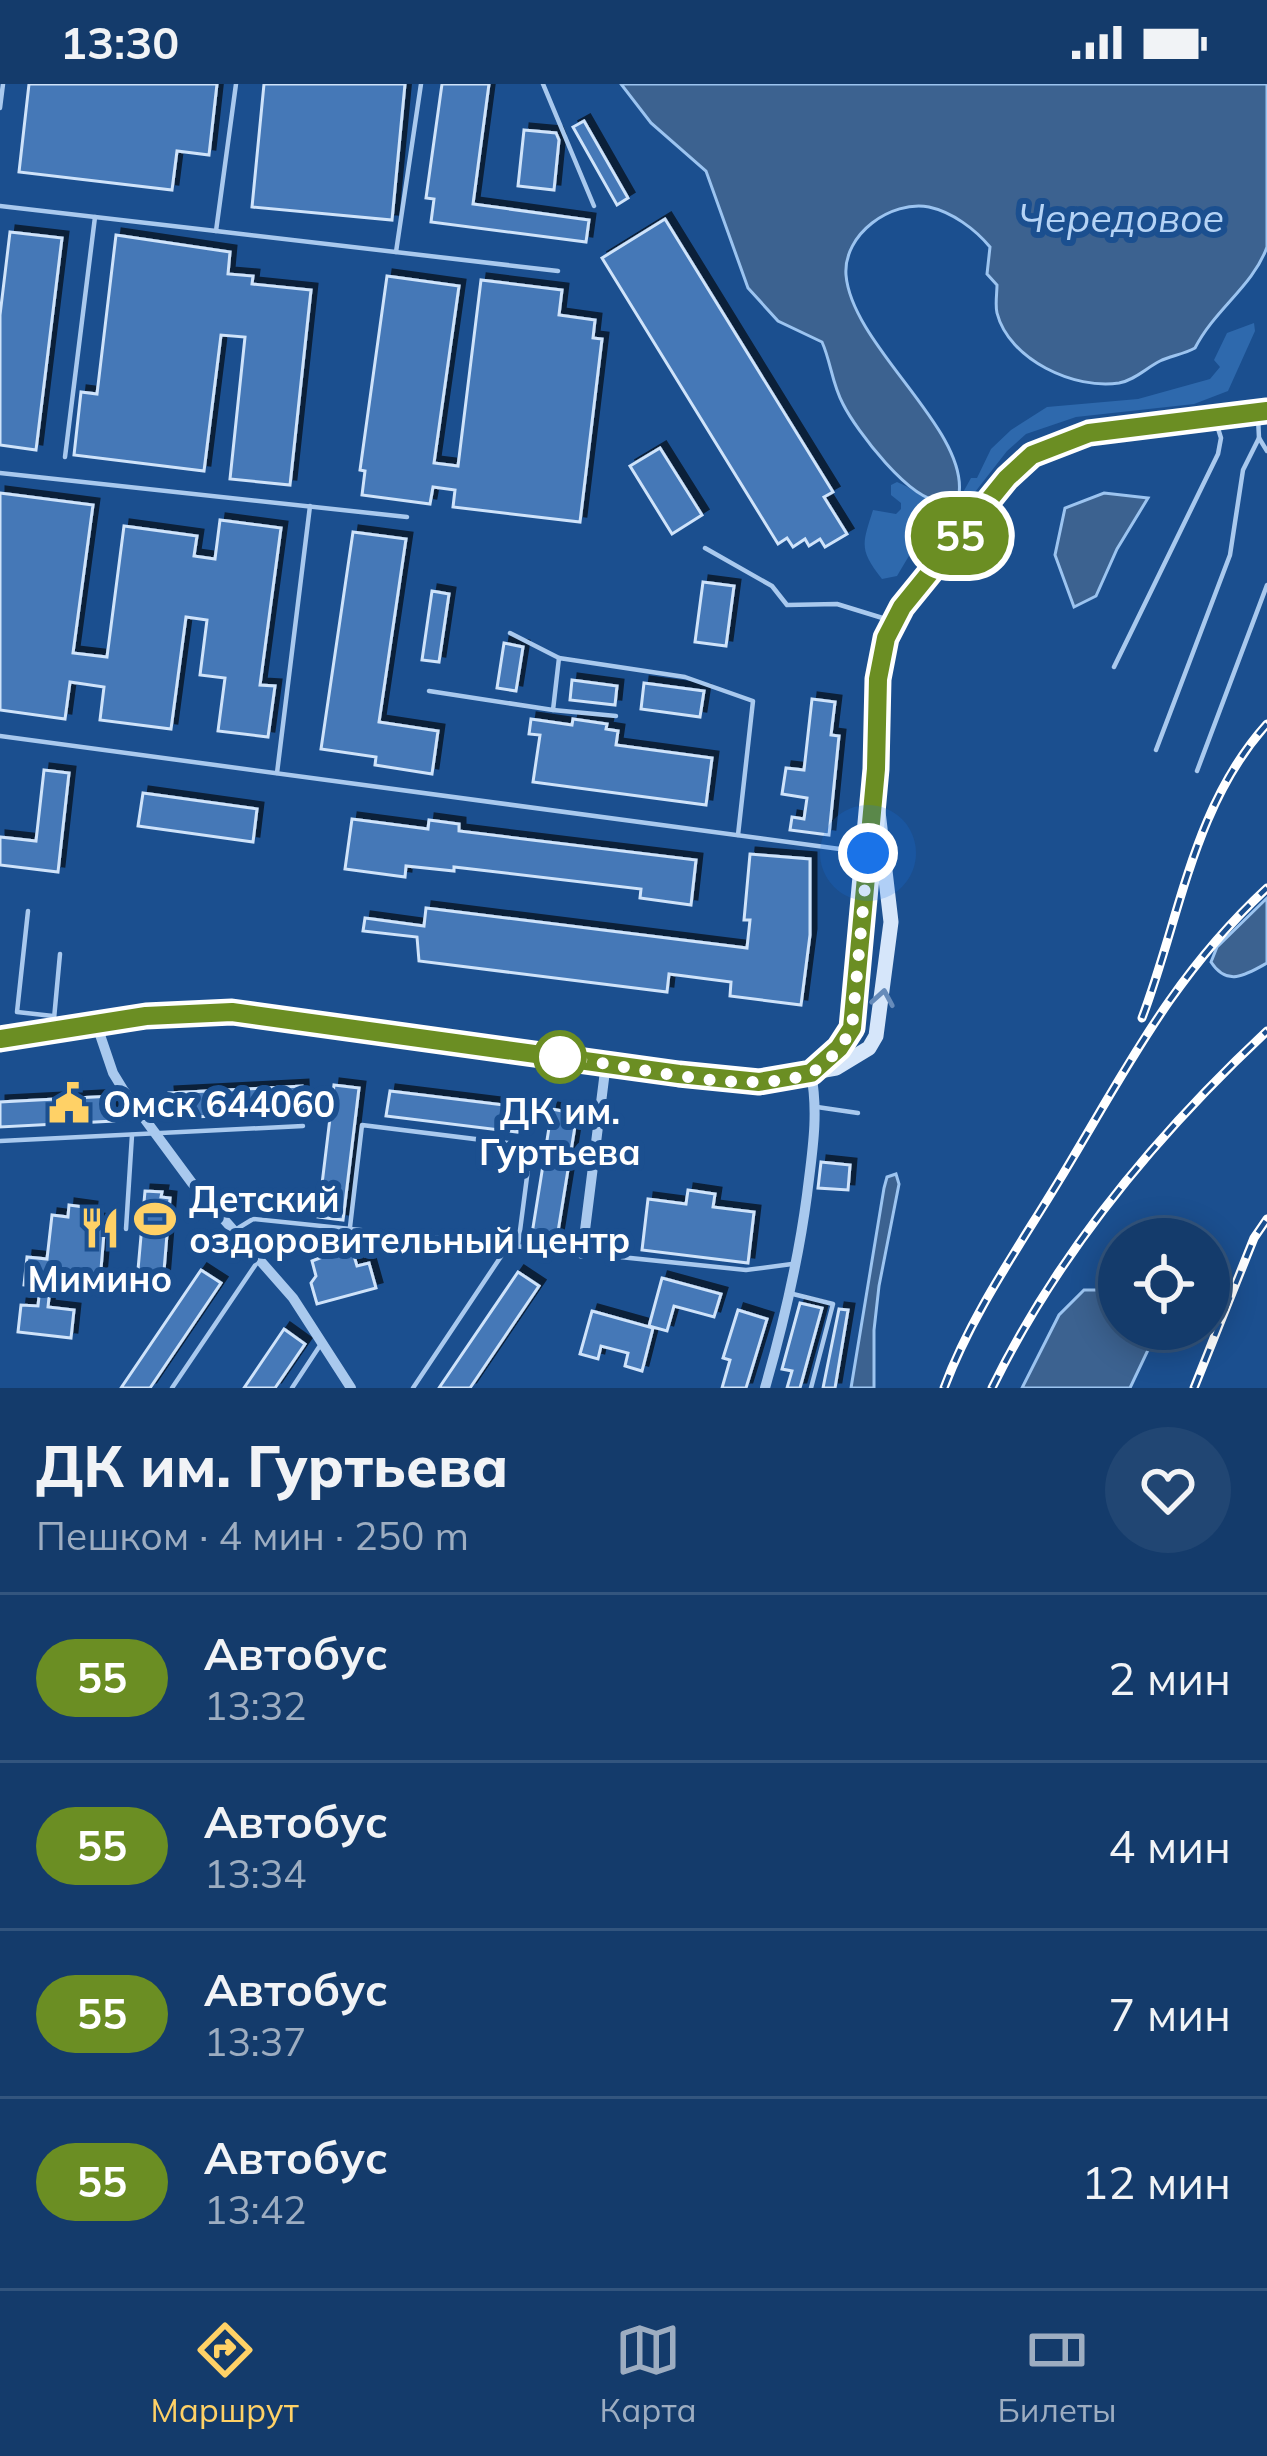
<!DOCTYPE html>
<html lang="ru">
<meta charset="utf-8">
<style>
:root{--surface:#143b6b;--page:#214673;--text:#f1f3f6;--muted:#9dadc1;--line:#33557e;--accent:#ffd166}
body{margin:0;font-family:Mulish,sans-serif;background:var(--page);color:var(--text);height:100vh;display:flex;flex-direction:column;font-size:45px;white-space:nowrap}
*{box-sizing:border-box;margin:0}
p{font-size:39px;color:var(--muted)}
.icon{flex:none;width:66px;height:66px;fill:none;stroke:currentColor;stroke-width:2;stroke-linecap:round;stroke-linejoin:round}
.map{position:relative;height:1304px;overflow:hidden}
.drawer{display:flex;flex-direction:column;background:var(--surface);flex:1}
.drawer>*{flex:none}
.badge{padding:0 24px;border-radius:39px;font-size:42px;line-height:78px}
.buttons{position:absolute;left:1098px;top:1134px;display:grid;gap:24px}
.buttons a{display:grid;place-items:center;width:132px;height:132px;border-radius:50%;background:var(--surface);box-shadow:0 6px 30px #0003,0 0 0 3px var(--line);font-size:60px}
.you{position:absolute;width:60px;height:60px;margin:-30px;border:9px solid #fff;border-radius:50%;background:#1a73e8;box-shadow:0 0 0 18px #1a73e833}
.map>.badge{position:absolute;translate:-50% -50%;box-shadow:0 0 0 6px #fff}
.round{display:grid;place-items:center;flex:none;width:126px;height:126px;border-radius:63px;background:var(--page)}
.head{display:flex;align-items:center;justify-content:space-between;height:204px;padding:0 36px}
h1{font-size:57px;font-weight:800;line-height:90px}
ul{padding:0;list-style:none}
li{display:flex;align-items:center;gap:36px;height:168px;padding:0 36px;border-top:3px solid var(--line)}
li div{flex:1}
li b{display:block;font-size:45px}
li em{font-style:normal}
li .badge{min-width:132px;font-weight:700;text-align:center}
.status{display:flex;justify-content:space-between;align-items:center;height:84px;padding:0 60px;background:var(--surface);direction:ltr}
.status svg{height:33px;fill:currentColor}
.menu{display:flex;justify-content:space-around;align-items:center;height:168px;border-top:3px solid var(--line);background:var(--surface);font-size:33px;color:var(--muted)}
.menu a{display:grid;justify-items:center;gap:6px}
.menu .current{color:var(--accent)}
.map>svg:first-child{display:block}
.green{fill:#2e69ad}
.water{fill:#3c6290;stroke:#9cc4f0;stroke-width:3}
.building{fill:#4478b7;stroke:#cfe3fa;stroke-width:3;filter:url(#shadow)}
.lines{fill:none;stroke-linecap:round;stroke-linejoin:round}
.service{stroke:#a9c9ee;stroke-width:4.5}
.minor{stroke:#a9c9ee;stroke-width:10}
.secondary{stroke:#d6e6fa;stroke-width:15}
.rail-casing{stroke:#fff;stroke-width:9}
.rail{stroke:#1b4f8f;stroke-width:4.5;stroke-dasharray:14;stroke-linecap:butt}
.oneway{stroke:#668bba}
.line-casing{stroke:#fff;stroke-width:27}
.line{stroke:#6b8e23;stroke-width:18}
.walk{stroke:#fff;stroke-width:12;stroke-dasharray:0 21.6}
.stop-dot{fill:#fff;stroke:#6b8e23;stroke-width:6}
.labels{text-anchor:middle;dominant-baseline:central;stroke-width:12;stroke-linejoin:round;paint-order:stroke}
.poi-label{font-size:36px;font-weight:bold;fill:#fff;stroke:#1b4f8f;text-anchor:start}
.stop-label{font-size:36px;font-weight:bold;fill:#fff;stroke:#1b4f8f}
.water-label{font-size:39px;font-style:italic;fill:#b5d3f5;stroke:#1b4f8f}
</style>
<div class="status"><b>13:30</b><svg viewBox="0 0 49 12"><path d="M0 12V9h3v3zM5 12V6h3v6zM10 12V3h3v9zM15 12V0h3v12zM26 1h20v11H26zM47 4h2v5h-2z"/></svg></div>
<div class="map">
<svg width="1267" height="1304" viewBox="0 0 1267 1304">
<defs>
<filter id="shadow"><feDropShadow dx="6" dy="-6" stdDeviation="0" flood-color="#0009"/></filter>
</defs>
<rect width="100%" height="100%" fill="#1b4f8f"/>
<path class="green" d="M1254,239L1255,247L1228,307L1194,320L1076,333L1026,350L1007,367L940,453L932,442L920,441L928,458L916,460L897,492L882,495C859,465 862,461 873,426L896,430L901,425V419L891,411V401L897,398C911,403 922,414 936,420L961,412L971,394H977L991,365L1011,346L1047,323L1138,315L1210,295L1220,283L1214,276L1227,249Z"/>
<g class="water">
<path d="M621,0H1267V163C1253,202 1215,225 1195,264C1184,270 1171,272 1160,277C1146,284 1135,296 1119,299C1075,306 1009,276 997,229C995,221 997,209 997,201L987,190L990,163C975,145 952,128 929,123C891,116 843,150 846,191C852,262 968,345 959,410C954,412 948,417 942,417C911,419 856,346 843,320C832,300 831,278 822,258L778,237L748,204L706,87L651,39Z"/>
<path d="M1104,409L1148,414L1117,465L1096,512L1074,523L1055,471L1065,424Z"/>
<path d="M1267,814V879C1246,891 1227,903 1211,878L1217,863Z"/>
<path d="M896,1090L899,1100L879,1202L874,1246V1304H851L884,1104L887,1093Z"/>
<path d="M1084,1206H1119V1245H1158L1130,1304H1022L1059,1231Z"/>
</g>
<g class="building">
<path d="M29,0H217L209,71L177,67L172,106L19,88Z"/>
<path d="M264,0H405L392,136L252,123Z"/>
<path d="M442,0H489L473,120L589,136L586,158L431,138L434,115L426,114Z"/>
<path d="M584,37L628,114L617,121L573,43Z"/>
<path d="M524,46L556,49L559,56L554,106L518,102Z"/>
<path d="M665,135L833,408L824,413L847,450L825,463L820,455L809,462L805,455L793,463L787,454L778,460L602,174Z"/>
<path d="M10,148L62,154L36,366L0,361V231Z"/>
<path d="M116,151L230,168L228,190L253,192L252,200L311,206L290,401L230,395L245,253L221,251L204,387L74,371L81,308L97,310Z"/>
<path d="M387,192L459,202L434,379L458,382L481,196L562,206L559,231L595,236L593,254L602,255L580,438L453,423L455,406L433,403L430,420L362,411L365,387L360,386Z"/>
<path d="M660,364L702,431L672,450L630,382Z"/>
<path d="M0,409L93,421L73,569L107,573L124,442L197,452L194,472L215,475L220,436L281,444L260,601L275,602L268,653L218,647L225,594L200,591L207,536L186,533L171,645L100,636L104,603L70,598L65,635L0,626Z"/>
<path d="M353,448L406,455L379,638L438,647L432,690L375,681L376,673L321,665Z"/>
<path d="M703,498L734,502L726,562L695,558Z"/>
<path d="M432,507L449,510L439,578L422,576Z"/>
<path d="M504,559L523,563L516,607L497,604Z"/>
<path d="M572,596L617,602L615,621L570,616Z"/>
<path d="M644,599L704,607L700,633L641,625Z"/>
<path d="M812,615L835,618L831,651L839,652L829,751L790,746L792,733L804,735L807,714L782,710L786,684L804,686Z"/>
<path d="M531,635L572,641L573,635L607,640L606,645L618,647L616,661L712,674L706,721L533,698L540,651L529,650Z"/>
<path d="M44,686L69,689L58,788L0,781V753L36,757Z"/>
<path d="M143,709L257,725L253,758L138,742Z"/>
<path d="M352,735L428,745L429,736L459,740V747L696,776L691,821L640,814L641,805L454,783V787L406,782L405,793L345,785Z"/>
<path d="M750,770L810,775V851L801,921L730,912L731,898L669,890L667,908L419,877L417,853L363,847L365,834L424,842L426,824L747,864L750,836H744Z"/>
<path d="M334,1001L359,1004L343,1136L318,1133Z"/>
<path d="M302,1002L303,1028L171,1034L169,1009Z"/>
<path d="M390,1007L520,1023L517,1048L386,1032Z"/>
<path d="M113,1012L114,1037L0,1043V1018Z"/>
<path d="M552,1025L577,1030L556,1160L531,1156Z"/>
<path d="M821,1078L850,1081L848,1106L818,1104Z"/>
<path d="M688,1106L715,1110L713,1123L754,1128L748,1179L642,1166L648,1115L686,1120Z"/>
<path d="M145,1107L162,1108L161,1113L170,1114L163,1199L137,1197Z"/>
<path d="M69,1121L91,1124L90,1135L105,1137L99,1209L50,1204L48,1223L74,1226L71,1254L18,1248L21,1221L38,1222L40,1203L24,1201L27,1173L47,1175L52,1131L68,1133Z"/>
<path d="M351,1162L357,1182L369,1179L376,1204L317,1220L311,1199L316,1192L312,1177Z"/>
<path d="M201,1186L221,1199L150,1304H121Z"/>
<path d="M518,1188L539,1202L470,1304H439Z"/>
<path d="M662,1194L721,1210L714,1233L674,1222L667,1247L649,1242Z"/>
<path d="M800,1219L822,1224L800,1304H787L792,1287L782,1285Z"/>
<path d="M839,1225L848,1226L835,1304H823Z"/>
<path d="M738,1226L767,1235L746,1304H722L730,1276L723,1274Z"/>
<path d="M592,1227L653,1244L642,1287L625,1282L628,1269L601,1262L598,1275L580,1270Z"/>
<path d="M284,1245L305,1260L275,1304H244Z"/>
</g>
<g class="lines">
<g class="service">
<path d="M543,0L594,122"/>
<path d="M0,24L3,0"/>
<path d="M0,122L216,147L236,0"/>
<path d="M216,147L558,187"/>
<path d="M396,168L421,0"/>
<path d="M1258,333L1259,354L1267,367"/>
<path d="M65,373L95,133"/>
<path d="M0,389L407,433"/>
<path d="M705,464L772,502L787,521L837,520L889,536"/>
<path d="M510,549L559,574"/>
<path d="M1114,583L1218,370L1221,354L1216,338"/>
<path d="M429,607L553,626L559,574L685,593L753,617L738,751"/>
<path d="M553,626L616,632"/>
<path d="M0,652L862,768"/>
<path d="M1156,666L1230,471L1243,386L1259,354"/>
<path d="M1197,687L1267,501"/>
<path d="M277,689L310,422"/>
<path d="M28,827L17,928L53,932"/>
<path d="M54,935L60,870"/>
<path d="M817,1023L858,1029"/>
<path d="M0,1057L303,1042"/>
<path d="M350,1143L362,1041L531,1062L518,1162"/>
<path d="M126,1145L132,1051"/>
<path d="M235,1146L253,1135L746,1186L792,1180"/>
<path d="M202,1162L238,1155"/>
<path d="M793,1210L833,1220L811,1304"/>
<path d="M172,1304L258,1177"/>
<path d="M292,1304L319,1263"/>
<path d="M413,1304L508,1162"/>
</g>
<g class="minor">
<path d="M96,939L113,989L124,1007L192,1099L293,1214L351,1304"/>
<path d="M582,1170L606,979"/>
<path d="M765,1304C784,1238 798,1179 807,1111C812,1069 819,1031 811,989"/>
</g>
<g class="secondary">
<path d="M0,955L146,932L233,928L714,994L759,998L836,984L869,964L876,952L891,838L877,719L878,595L881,573L902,523L1007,394L1032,371L1089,349L1267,327"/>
<path d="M814,987L839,964L852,943L870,740"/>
</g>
<g class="rail-casing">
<g id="rail">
<path d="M1142,934C1180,834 1193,722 1267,640"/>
<path d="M944,1304C972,1229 1019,1163 1060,1095C1126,986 1172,892 1267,804"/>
<path d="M992,1304C1058,1169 1158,1049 1267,947"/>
<path d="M1194,1304L1254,1154L1267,1135"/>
</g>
</g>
<use href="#rail" class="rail"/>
</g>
<defs><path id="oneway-chevron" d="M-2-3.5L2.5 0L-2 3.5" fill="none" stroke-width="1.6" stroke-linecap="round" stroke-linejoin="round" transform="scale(3)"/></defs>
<use class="oneway" href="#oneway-chevron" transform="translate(883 914) rotate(-80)"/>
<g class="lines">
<g class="line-casing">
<path id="line" d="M0,955L146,932L232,928L679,990L759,998L811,989L839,964L852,944L876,685L878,595L886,554L902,523L1007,394L1032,371L1089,349L1267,327"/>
</g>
<use href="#line" class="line"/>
<path class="walk" d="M560,973C626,980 746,1013 808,990C826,983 844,960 852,944L868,769"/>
</g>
<defs>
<g id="civic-bare" transform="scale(3.24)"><path d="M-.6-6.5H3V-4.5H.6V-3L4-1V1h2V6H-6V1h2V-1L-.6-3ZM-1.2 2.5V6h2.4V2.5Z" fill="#ffd166" stroke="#1b4f8f" stroke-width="2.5" paint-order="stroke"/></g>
<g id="stadium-bare" transform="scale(3.24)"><path d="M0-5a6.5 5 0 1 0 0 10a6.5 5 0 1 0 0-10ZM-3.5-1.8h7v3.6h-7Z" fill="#ffd166" stroke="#1b4f8f" stroke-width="2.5" paint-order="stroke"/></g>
<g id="restaurant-bare" transform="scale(3.24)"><path d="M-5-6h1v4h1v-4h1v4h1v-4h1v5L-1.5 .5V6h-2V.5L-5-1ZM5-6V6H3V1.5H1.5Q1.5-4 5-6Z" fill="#ffd166" stroke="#1b4f8f" stroke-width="2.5" paint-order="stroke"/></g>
</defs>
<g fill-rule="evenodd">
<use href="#civic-bare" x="69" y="1019"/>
<use href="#stadium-bare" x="155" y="1135"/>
<use href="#restaurant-bare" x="100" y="1144"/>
</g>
<circle class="stop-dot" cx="560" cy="973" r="24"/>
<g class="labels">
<g class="poi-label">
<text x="103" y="1019">Омск 644060</text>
<text x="189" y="1114">Детский<tspan x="189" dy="41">оздоровительный центр</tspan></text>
<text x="100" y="1194" text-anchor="middle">Мимино</text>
</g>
<g class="stop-label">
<text x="560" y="1026">ДК им.<tspan x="560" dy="41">Гуртьева</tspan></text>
</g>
<g class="water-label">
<text x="1121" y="133">Чередовое</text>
</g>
</g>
</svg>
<div class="buttons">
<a><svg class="icon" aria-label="locate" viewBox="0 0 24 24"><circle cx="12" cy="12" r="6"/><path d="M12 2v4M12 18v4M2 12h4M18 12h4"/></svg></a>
</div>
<div class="you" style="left:868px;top:769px"></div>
<b class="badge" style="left:960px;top:452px;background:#6b8e23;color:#fff">55</b>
</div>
<section class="drawer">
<div class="head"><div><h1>ДК им. Гуртьева</h1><p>Пешком · 4 мин · 250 m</p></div><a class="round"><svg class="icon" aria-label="heart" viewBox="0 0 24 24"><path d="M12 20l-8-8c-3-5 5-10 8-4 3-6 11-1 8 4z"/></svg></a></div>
<ul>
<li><span class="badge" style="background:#6b8e23;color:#fff">55</span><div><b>Автобус</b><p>13:32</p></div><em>2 мин</em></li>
<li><span class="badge" style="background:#6b8e23;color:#fff">55</span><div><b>Автобус</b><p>13:34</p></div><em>4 мин</em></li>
<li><span class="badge" style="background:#6b8e23;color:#fff">55</span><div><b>Автобус</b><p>13:37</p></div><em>7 мин</em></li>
<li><span class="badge" style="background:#6b8e23;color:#fff">55</span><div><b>Автобус</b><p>13:42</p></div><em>12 мин</em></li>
</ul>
</section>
<nav class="menu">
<a class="current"><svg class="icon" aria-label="directions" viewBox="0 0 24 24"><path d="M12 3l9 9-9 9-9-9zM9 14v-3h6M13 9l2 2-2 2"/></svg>Маршрут</a>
<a><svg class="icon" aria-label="map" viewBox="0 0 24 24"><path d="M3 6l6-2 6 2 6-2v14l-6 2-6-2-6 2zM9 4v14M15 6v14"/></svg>Карта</a>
<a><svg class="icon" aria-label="tickets" viewBox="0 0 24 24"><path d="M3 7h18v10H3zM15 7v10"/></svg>Билеты</a>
</nav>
